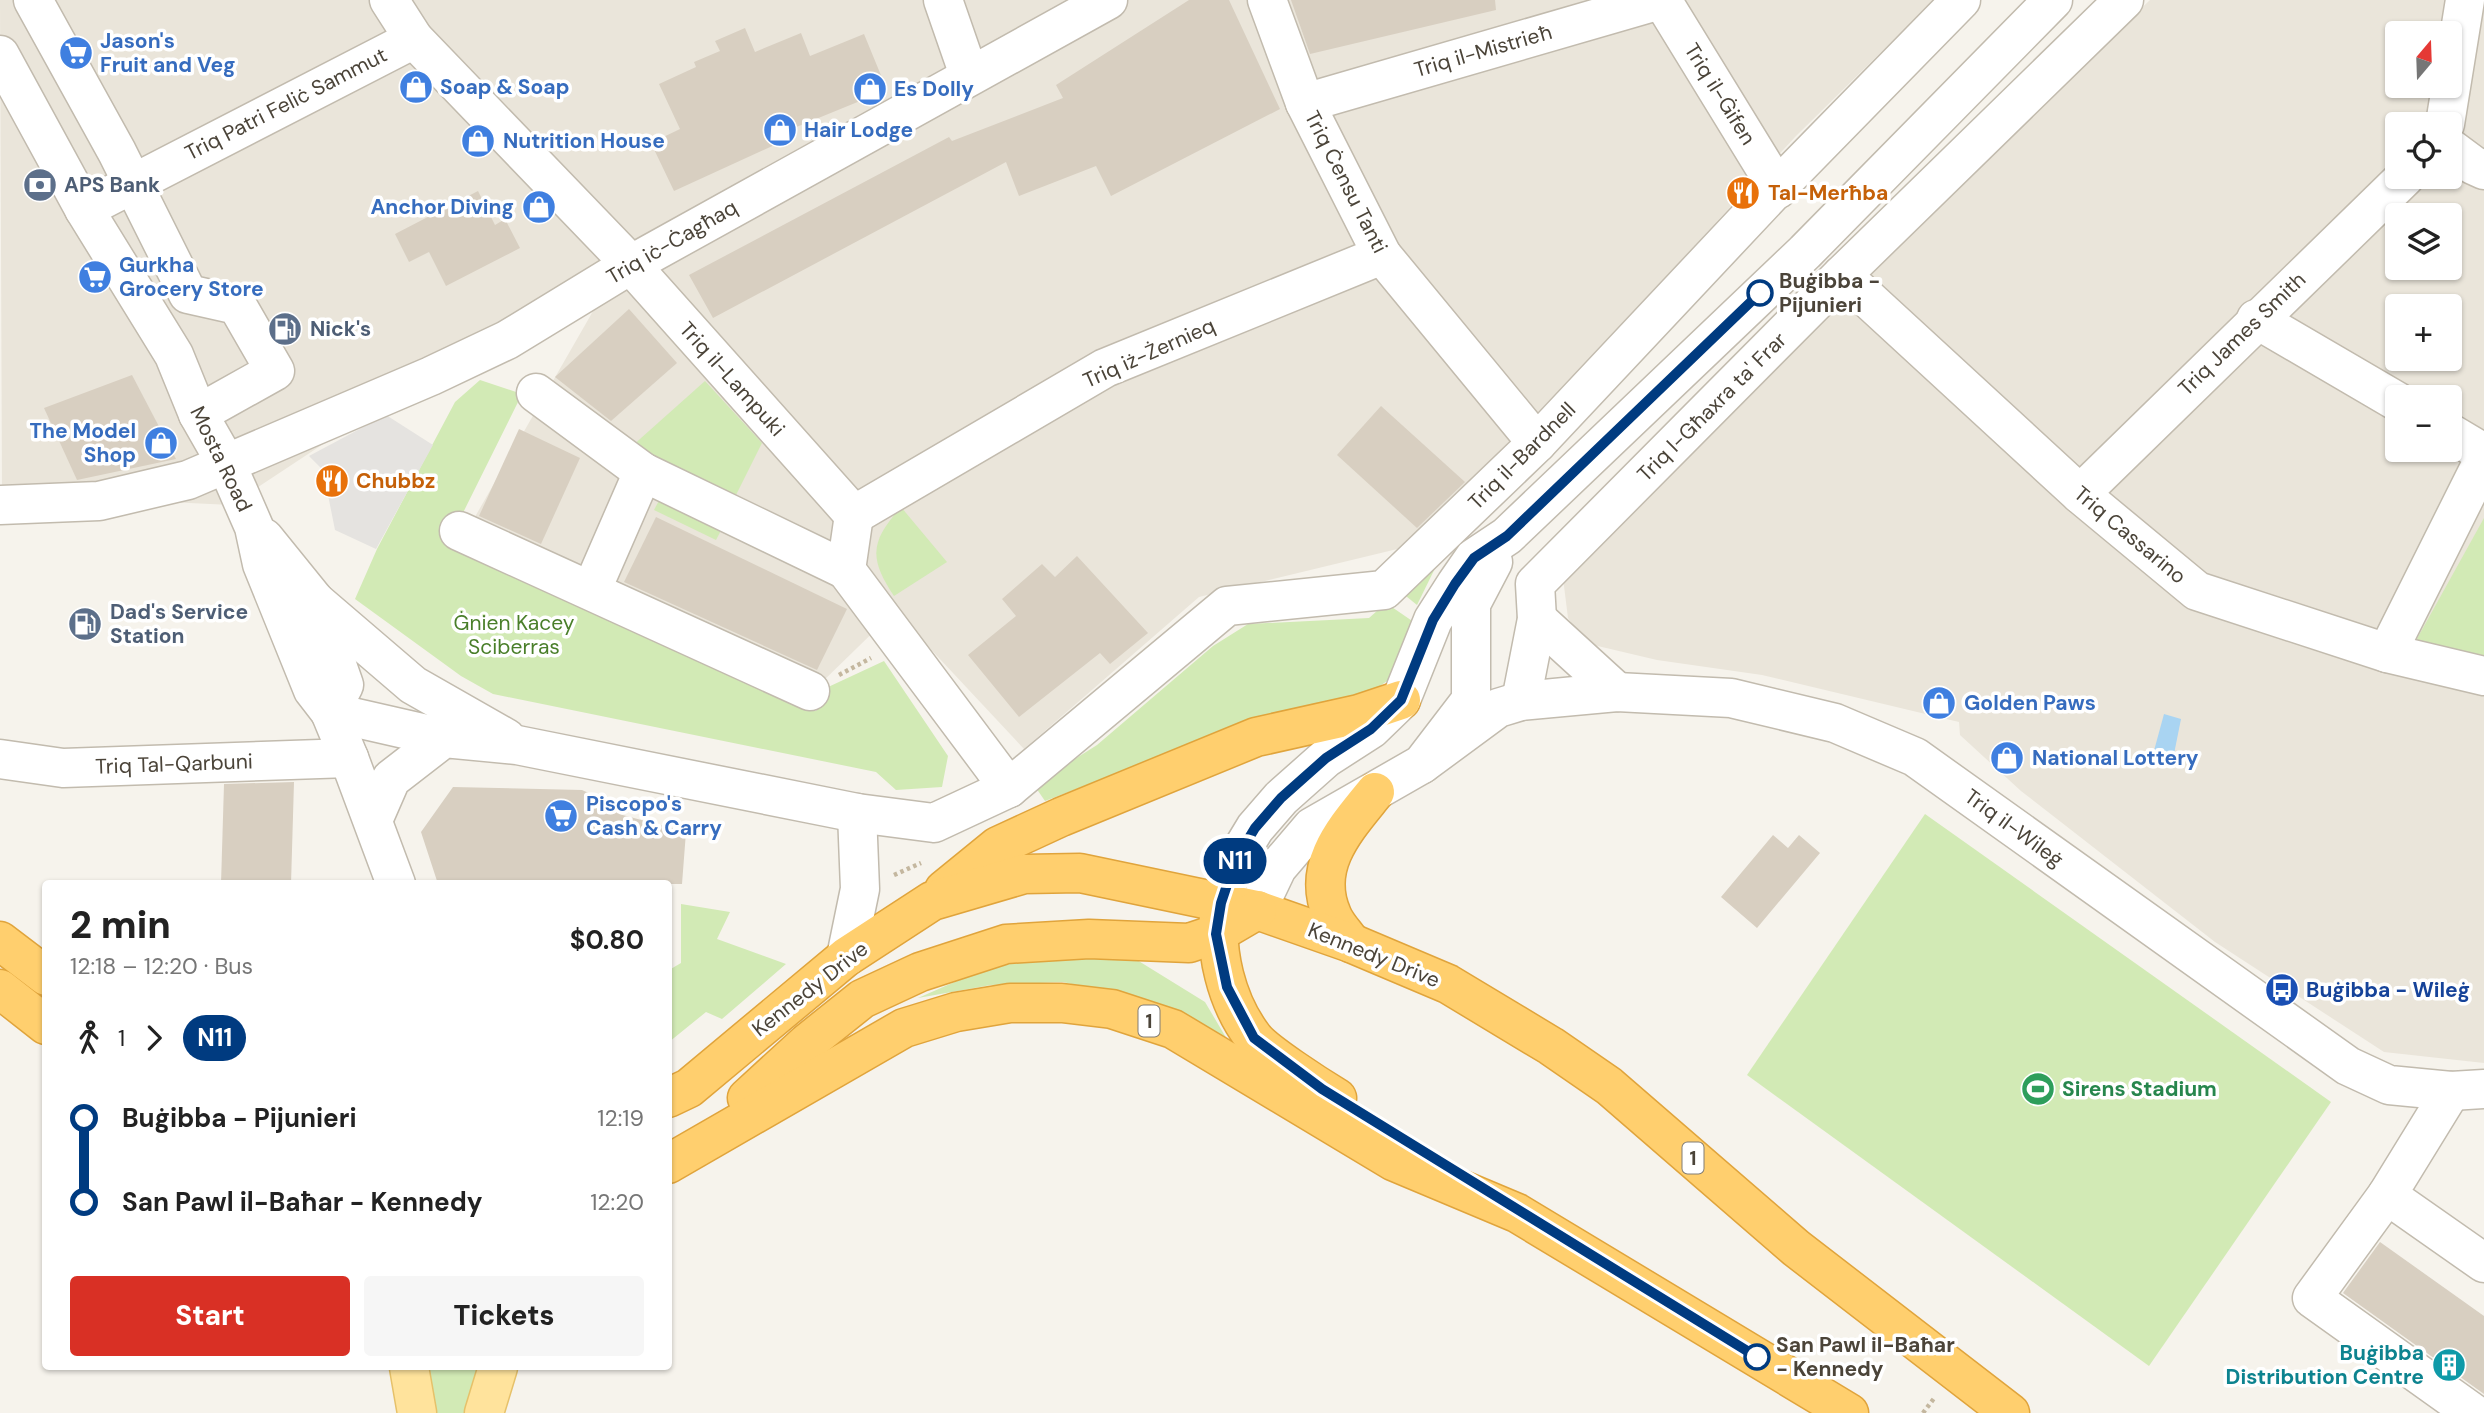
<!DOCTYPE html>
<meta charset="utf-8">
<style>
:root{--surface:#fff;--page:#f6f6f6;--text:#222;--muted:#767676;--accent:#d93025}
body{margin:0;font-family:"DM Sans",sans-serif;background:var(--page);color:var(--text);height:100vh;display:flex;flex-direction:column;font-size:26px;white-space:nowrap}
*{box-sizing:border-box;margin:0}
p{font-size:23px;color:var(--muted)}
.icon{flex:none;width:38px;height:38px;fill:none;stroke:currentColor;stroke-width:2;stroke-linecap:round;stroke-linejoin:round}
.map{position:relative;flex:1;overflow:hidden}
.sheet{position:absolute;left:42px;top:880px;width:630px;height:490px;display:flex;flex-direction:column;background:var(--surface);border-radius:7px;box-shadow:0 2px 5px #0004}
.sheet>*{flex:none}
.badge{padding:0 14px;border-radius:23px;font-size:24px;line-height:46px}
.needle{width:46px;rotate:19deg}
.tools{position:absolute;left:2385px;top:21px;display:grid;gap:14px}
.tools a{display:grid;place-items:center;width:77px;height:77px;border-radius:7px;background:var(--surface);box-shadow:0 2px 5px #0004;font-size:35px}
.map>.badge{position:absolute;translate:-50% -50%;box-shadow:0 0 0 4px #fff}
.legs{display:flex;align-items:center;gap:10px;height:77px;padding:0 28px;font-size:23px}
.legs p{margin-inline-start:auto}
.head{display:flex;align-items:center;justify-content:space-between;height:119px;padding:0 28px}
h1{font-size:38px;font-weight:800;line-height:52px}
.button{display:flex;gap:14px;margin-top:auto;padding:14px 28px}
.button a{flex:1;height:80px;border-radius:7px;background:var(--accent);color:#fff;font-size:28px;font-weight:800;line-height:80px;text-align:center}
.button a+a{background:var(--page);color:var(--text)}
ul{padding:0 28px;list-style:none}
li{display:flex;align-items:center;gap:24px;height:84px;font-size:26px}
li i{display:grid;place-items:center;width:10px;height:100%;margin:0 9px;background:currentColor}
li i::after{content:'';width:18px;height:18px;margin:-9px;border:5px solid;border-radius:50%;background:var(--surface)}
li p{margin-inline-start:auto}
li:first-child i{background:linear-gradient(#0000 50%,currentColor 0)}
li:last-child i{background:linear-gradient(currentColor 50%,#0000 0)}
.map>svg:first-child{display:block}
.residential{fill:#eae5da;fill-rule:evenodd}
.green{fill:#d2eab5}
.parking{fill:#e5e3e0}
.water{fill:#a9d4f2}
.building{fill:#d8cfc1}
.lines{fill:none;stroke-linecap:round;stroke-linejoin:round}
.minor-casing{stroke:#c2bbae;stroke-width:41}
.major-casing{stroke:#e6c16a;stroke-width:41}
.highway-casing{stroke:#e0a43c;stroke-width:41}
.path{stroke:#c4b79f;stroke-width:4.5;stroke-dasharray:3.5 3.5;stroke-linecap:butt}
.minor{stroke:#fff;stroke-width:38}
.major{stroke:#ffe39c;stroke-width:38}
.highway{stroke:#ffcf6e;stroke-width:38}
.line-1-casing{stroke:#fff;stroke-width:16}
.line-1{stroke:#003b80;stroke-width:10}
.stop-1-dot{fill:#fff;stroke:#003b80;stroke-width:3.5}
.labels{text-anchor:middle;dominant-baseline:central;stroke-width:7;stroke-linejoin:round;paint-order:stroke}
.shield{fill:#fff;stroke:#817c74;stroke-width:2}
.shield-label{font-size:19px;font-weight:bold;fill:#4b4439}
.shop-label{font-size:21px;font-weight:bold;fill:#366cbe;stroke:#fff;text-anchor:start}
.street-label{font-size:21px;fill:#4b4439;stroke:#fff}
.service-label{font-size:21px;font-weight:bold;fill:#4e5e75;stroke:#fff;text-anchor:start}
.food-label{font-size:21px;font-weight:bold;fill:#c56008;stroke:#fff;text-anchor:start}
.stop-label{font-size:21px;font-weight:bold;fill:#4b4439;stroke:#fff;text-anchor:start}
.park-label{font-size:21px;fill:#4a7f2a;stroke:#fff}
.transit-label{font-size:21px;font-weight:bold;fill:#164399;stroke:#fff;text-anchor:start}
.leisure-label{font-size:21px;font-weight:bold;fill:#27864d;stroke:#fff;text-anchor:start}
.culture-label{font-size:21px;font-weight:bold;fill:#0d838f;stroke:#fff;text-anchor:end}
</style>
<div class="map">
<svg width="2484" height="1413" viewBox="0 0 2484 1413">
<rect width="100%" height="100%" fill="#f6f3ec"/>
<g class="residential">
<path d="M0,0H1934L1796,136L1418,544L1199,597L1024,749L895,611L818,686L468,529L635,238L231,505L2,494Z"/>
<path d="M2150,0H2484V1063L2384,1052L2215,942L2021,791L1960,735L1959,722L1762,675L1657,660L1585,643L1568,618L1563,578L1799,338ZM2398,33H2450V86H2398ZM2398,124H2450V177H2398ZM2398,215H2450V268H2398ZM2398,306H2450V359H2398ZM2398,397H2450V450H2398Z"/>
</g>
<g class="green">
<path d="M480,380L522,394L451,537L816,711L826,688L884,661L948,756L942,787L896,790L876,772L493,694L461,676L355,599L377,549L455,402Z"/>
<path d="M705,381L762,443L735,497L631,447Z"/>
<path d="M663,493L725,523L716,540L654,510Z"/>
<path d="M901,507L947,562L894,596C868,557 871,541 901,507Z"/>
<path d="M2484,518V664L2413,646Z"/>
<path d="M1443,552L1417,605L1401,592Z"/>
<path d="M1386,603L1421,627L1394,676L1373,691L1232,729L1045,801L1034,785L1097,745L1213,646L1248,624L1369,618Z"/>
<path d="M1925,814L2331,1102L2149,1366L1747,1075Z"/>
<path d="M681,904L730,912L717,939L786,964L722,1019L706,1012L669,1042V970L681,963Z"/>
<path d="M1070,954L1137,960L1205,1002L1231,1046L1147,1002L1063,982L991,985L918,998L998,963Z"/>
<path d="M429,1367H478L465,1413H437Z"/>
</g>
<path class="parking" d="M386,415L433,445L376,549L335,530L323,470L309,456Z"/>
<path class="water" d="M2164,714L2181,719L2172,764L2152,758Z"/>
<g class="building">
<path d="M1189,0H1229L1280,109L1111,196L1096,166L1019,196L1006,162L713,318L689,275L949,137L952,141L1063,98L1056,85Z"/>
<path d="M1291,0H1495L1496,10L1310,54Z"/>
<path d="M745,28L755,52L801,33L810,56L864,34L887,90L789,130L792,137L674,191L651,143L680,129L659,84L696,67L694,62L720,51L715,41Z"/>
<path d="M478,191L495,225L505,219L520,248L446,286L429,252L409,262L395,234Z"/>
<path d="M629,309L677,363L611,421L555,377Z"/>
<path d="M132,375L176,459L77,480L44,408Z"/>
<path d="M1381,406L1465,482L1417,528L1337,455Z"/>
<path d="M519,429L580,458L541,544L479,516Z"/>
<path d="M656,517L847,609L817,670L624,582Z"/>
<path d="M1077,556L1148,633L1110,664L1100,653L1019,717L968,655L1016,616L1002,599L1042,564L1055,577Z"/>
<path d="M294,782L291,884H221L224,784Z"/>
<path d="M453,787L582,790L620,807L619,814L686,832L682,884H438L421,832Z"/>
<path d="M1773,835L1788,848L1799,835L1820,853L1757,928L1721,897Z"/>
<path d="M2380,1242L2484,1316V1394L2343,1293Z"/>
</g>
<g class="lines">
<g class="minor-casing">
<g id="minor">
<path d="M33,0L117,152L188,294L237,305L275,371L198,414"/>
<path d="M389,0L414,39L622,255L854,515"/>
<path d="M943,0L969,75"/>
<path d="M1267,0L1305,103L1382,255L1537,443"/>
<path d="M1662,0L1778,189"/>
<path d="M0,55L84,209L174,355L198,414L226,463L254,527L262,564L313,690L330,712L349,758L396,884"/>
<path d="M1305,103L1660,0"/>
<path d="M2445,124L2465,0"/>
<path d="M2450,148L2473,165L2484,170"/>
<path d="M84,209L414,39"/>
<path d="M1842,275L2080,494L2197,591L2387,653L2484,676"/>
<path d="M2256,319L2398,402"/>
<path d="M536,393L643,472L846,570"/>
<path d="M2450,433L2484,453"/>
<path d="M2080,494L2405,177"/>
<path d="M0,505L99,501L188,480L431,376L507,340L630,265L1108,0"/>
<path d="M854,515L1105,368L1382,255"/>
<path d="M854,515L846,570L1009,788"/>
<path d="M459,531L810,691"/>
<path d="M264,538L315,601L344,685L330,712"/>
<path d="M592,589L643,472"/>
<path d="M315,601L413,685L506,738"/>
<path d="M1537,619L1617,692"/>
<path d="M2387,653L2484,459"/>
<path d="M1521,701L1537,619L1535,584L1842,275L2124,0"/>
<path d="M330,712L444,738"/>
<path d="M0,759L63,768L349,758"/>
<path d="M1422,764L1498,708L1521,701L1617,692L1731,698L1835,723L1915,757L2348,1066L2389,1085L2451,1091L2484,1089"/>
<path d="M374,818L391,779L444,738L517,745L857,813L934,823L1009,788L1227,606L1384,590L1537,443L1771,194L1961,0"/>
<path d="M1221,903L1235,861L1255,828L1281,798L1326,758L1371,729L1401,700L1433,620L1456,584L1474,558L1507,536L1805,252L2053,0"/>
<path d="M1257,910L1277,868L1312,827L1422,764L1471,700V604L1493,562"/>
<path d="M846,957L860,889L857,813"/>
<path d="M2451,1091L2387,1195L2484,1263"/>
<path d="M2387,1195L2312,1298L2473,1413"/>
</g>
</g>
<g class="major-casing">
<g id="major">
<path d="M409,1367L417,1413"/>
<path d="M484,1413L498,1367"/>
</g>
</g>
<g class="highway-casing">
<g id="highway">
<path d="M944,890L998,846L1061,817L1256,737L1359,714L1401,700"/>
<path d="M1220,908C1214,951 1226,1001 1253,1037C1264,1052 1319,1087 1337,1098"/>
<path d="M0,941L46,976"/>
<path d="M1351,943C1345,934 1336,925 1332,915C1310,865 1347,827 1375,792"/>
<path d="M0,989L46,1025"/>
<path d="M668,1098L689,1088L846,957L932,901L1024,874L1080,873L1257,910L1351,943L1448,984L1551,1046L1609,1086L1796,1248L2010,1413"/>
<path d="M747,1098L807,1043L862,999L920,972L1006,944L1089,939L1189,943L1216,934L1257,910"/>
<path d="M668,1164L904,1028L956,1012L1010,1003H1062L1112,1009L1173,1029L1393,1161L1517,1213L1849,1413"/>
</g>
</g>
<g class="path">
<path d="M839,675L871,658"/>
<path d="M894,875L921,863"/>
<path d="M1923,1413L1935,1397"/>
</g>
<use href="#minor" class="minor"/>
<use href="#major" class="major"/>
<use href="#highway" class="highway"/>
</g>
<g class="lines">
<g class="line-1-casing">
<path id="line-1" d="M1757,1357L1322,1089L1254,1038L1227,987L1216,934L1221,903L1235,861L1255,828L1281,798L1326,758L1371,729L1401,700L1433,620L1455,584L1474,558L1507,536L1760,293"/>
</g>
<use href="#line-1" class="line-1"/>
</g>
<defs>
<g id="supermarket-disc" transform="scale(1.75)"><circle r="9.5" fill="#3f7fe0" stroke="#fff"/><path d="M-6-5.5h2.5l.6 2H6L4.5 2H-2.5L-4.4-4H-6ZM-1.5 3.2a1.3 1.3 0 1 0 .1 0ZM3 3.2a1.3 1.3 0 1 0 .1 0Z" fill="#fff"/></g>
<g id="shop-disc" transform="scale(1.75)"><circle r="9.5" fill="#3f7fe0" stroke="#fff"/><path d="M-5-2.5h2.3a2.7 3.5 0 0 1 5.4 0H5L5.5 6h-11ZM-1.5-2.5h3a1.5 2.3 0 0 0-3 0Z" fill="#fff"/></g>
<g id="bank-disc" transform="scale(1.75)"><circle r="9.5" fill="#5c6f8a" stroke="#fff"/><path d="M-6-4H6V4H-6ZM0-2.3a2.3 2.3 0 1 0 0 4.6a2.3 2.3 0 1 0 0-4.6Z" fill="#fff"/></g>
<g id="restaurant-disc" transform="scale(1.75)"><circle r="9.5" fill="#e8710a" stroke="#fff"/><path d="M-5-6h1v4h1v-4h1v4h1v-4h1v5L-1.5 .5V6h-2V.5L-5-1ZM5-6V6H3V1.5H1.5Q1.5-4 5-6Z" fill="#fff"/></g>
<g id="fuel-disc" transform="scale(1.75)"><circle r="9.5" fill="#5c6f8a" stroke="#fff"/><path d="M-5.5-6h7V0h2V4h1.3V-2.5L3-4.5l.8-.8L6-3V5H2.5V1h-1V6h-7ZM-4.2-4.7v3.2H.2V-4.7Z" fill="#fff"/></g>
<g id="bus-disc" transform="scale(1.75)"><circle r="9.5" fill="#1a4fb4" stroke="#fff"/><path d="M-5-6H5V4H4V6H2V4H-2V6H-4V4H-5ZM-3.5-4V0h7V-4ZM-3.5 1.2v1.5H-2V1.2ZM2 1.2v1.5H3.5V1.2Z" fill="#fff"/></g>
<g id="stadium-disc" transform="scale(1.75)"><circle r="9.5" fill="#2e9e5b" stroke="#fff"/><path d="M0-5a6.5 5 0 1 0 0 10a6.5 5 0 1 0 0-10ZM-3.5-1.8h7v3.6h-7Z" fill="#fff"/></g>
<g id="building-disc" transform="scale(1.75)"><circle r="9.5" fill="#0f9aa8" stroke="#fff"/><path d="M-4-6H4V6H1V3H-1V6H-4ZM-2.5-4.3h1.7v1.8h-1.7ZM.8-4.3h1.7v1.8H.8ZM-2.5-1h1.7V.8h-1.7ZM.8-1h1.7V.8H.8Z" fill="#fff"/></g>
</defs>
<g fill-rule="evenodd">
<use href="#supermarket-disc" x="76" y="53"/>
<use href="#shop-disc" x="416" y="87"/>
<use href="#shop-disc" x="870" y="89"/>
<use href="#shop-disc" x="780" y="130"/>
<use href="#shop-disc" x="478" y="141"/>
<use href="#bank-disc" x="40" y="185"/>
<use href="#restaurant-disc" x="1743" y="193"/>
<use href="#shop-disc" x="539" y="207"/>
<use href="#supermarket-disc" x="95" y="277"/>
<use href="#fuel-disc" x="285" y="329"/>
<use href="#shop-disc" x="161" y="443"/>
<use href="#restaurant-disc" x="332" y="481"/>
<use href="#fuel-disc" x="85" y="624"/>
<use href="#shop-disc" x="1939" y="703"/>
<use href="#shop-disc" x="2007" y="758"/>
<use href="#supermarket-disc" x="561" y="816"/>
<use href="#bus-disc" x="2282" y="990"/>
<use href="#stadium-disc" x="2038" y="1089"/>
<use href="#building-disc" x="2449" y="1365"/>
</g>
<g class="stop-1-dot">
<circle cx="1760" cy="293" r="12"/>
<circle cx="1757" cy="1357" r="12"/>
</g>
<g class="labels">
<g class="shield">
<rect x="1138.5" y="1005.5" width="21" height="31" rx="5"/>
<rect x="1682.5" y="1142.5" width="21" height="31" rx="5"/>
</g>
<g class="shield-label">
<text x="1149" y="1021">1</text>
<text x="1693" y="1158">1</text>
</g>
<g class="shop-label">
<text x="100" y="41">Jason's<tspan x="100" dy="24">Fruit and Veg</tspan></text>
<text x="440" y="87">Soap &amp; Soap</text>
<text x="894" y="89">Es Dolly</text>
<text x="804" y="130">Hair Lodge</text>
<text x="503" y="141">Nutrition House</text>
<text x="514" y="207" text-anchor="end">Anchor Diving</text>
<text x="119" y="265">Gurkha<tspan x="119" dy="24">Grocery Store</tspan></text>
<text x="136" y="431" text-anchor="end">The Model<tspan x="136" dy="24">Shop</tspan></text>
<text x="1964" y="703">Golden Paws</text>
<text x="2032" y="758">National Lottery</text>
<text x="586" y="804">Piscopo's<tspan x="586" dy="24">Cash &amp; Carry</tspan></text>
</g>
<g class="street-label">
<text transform="translate(1483 51) rotate(-16)">Triq il-Mistrieħ</text>
<text transform="translate(1720 94) rotate(58)">Triq il-Ġifen</text>
<text transform="translate(286 104) rotate(-27)">Triq Patri Feliċ Sammut</text>
<text transform="translate(1346 182) rotate(63)">Triq Ċensu Tanti</text>
<text transform="translate(672 242) rotate(-30)">Triq iċ-Ċagħaq</text>
<text transform="translate(2242 334) rotate(-44)">Triq James Smith</text>
<text transform="translate(1149 353) rotate(-24)">Triq iż-Żernieq</text>
<text transform="translate(732 379) rotate(48)">Triq il-Lampuki</text>
<text transform="translate(1712 407) rotate(-45)">Triq l-Għaxra ta' Frar</text>
<text transform="translate(1522 456) rotate(-45)">Triq il-Bardnell</text>
<text transform="translate(221 459) rotate(64)">Mosta Road</text>
<text transform="translate(2130 535) rotate(40)">Triq Cassarino</text>
<text transform="translate(174 764) rotate(-2)">Triq Tal-Qarbuni</text>
<text transform="translate(2014 828) rotate(36)">Triq il-Wileġ</text>
<text transform="translate(1374 955) rotate(22)">Kennedy Drive</text>
<text transform="translate(810 989) rotate(-38)">Kennedy Drive</text>
</g>
<g class="service-label">
<text x="64" y="185">APS Bank</text>
<text x="310" y="329">Nick's</text>
<text x="110" y="612">Dad's Service<tspan x="110" dy="24">Station</tspan></text>
</g>
<g class="food-label">
<text x="1768" y="193">Tal-Merħba</text>
<text x="356" y="481">Chubbz</text>
</g>
<g class="stop-label">
<text x="1779" y="281">Buġibba -<tspan x="1779" dy="24">Pijunieri</tspan></text>
<text x="1776" y="1345">San Pawl il-Baħar<tspan x="1776" dy="24">- Kennedy</tspan></text>
</g>
<g class="park-label">
<text x="514" y="623">Ġnien Kacey<tspan x="514" dy="24">Sciberras</tspan></text>
</g>
<g class="transit-label">
<text x="2306" y="990">Buġibba - Wileġ</text>
</g>
<g class="leisure-label">
<text x="2062" y="1089">Sirens Stadium</text>
</g>
<g class="culture-label">
<text x="2424" y="1353">Buġibba<tspan x="2424" dy="24">Distribution Centre</tspan></text>
</g>
</g>
</svg>
<div class="tools">
<a><svg class="needle" viewBox="-14 -14 28 28"><path d="M0-13l5 13h-10z" fill="#e53935"/><path d="M0 13l5-13h-10z" fill="#767676"/></svg></a>
<a><svg class="icon" aria-label="locate" viewBox="0 0 24 24"><circle cx="12" cy="12" r="6"/><path d="M12 2v4M12 18v4M2 12h4M18 12h4"/></svg></a>
<a><svg class="icon" aria-label="layers" viewBox="0 0 24 24"><path d="M12 4l9 5-9 5-9-5zM3 14l9 5 9-5"/></svg></a>
<a>+</a>
<a>−</a>
</div>
<b class="badge" style="left:1235px;top:861px;background:#003b80;color:#fff">N11</b>
<section class="sheet">
<div class="head"><div><h1>2 min</h1><p>12:18 – 12:20 · Bus</p></div><b>$0.80</b></div>
<div class="legs"><svg class="icon" aria-label="walk" viewBox="0 0 24 24"><circle cx="13" cy="4" r="2"/><path d="M13 8l-2 6 4 7M11 14l-3 7M7 12l3-4h3l4 4"/></svg>1<svg class="icon" aria-label="forward" viewBox="0 0 24 24"><path d="M9 5l7 7-7 7"/></svg><b class="badge" style="background:#003b80;color:#fff">N11</b></div>
<ul>
<li><i style="color:#003b80"></i><b>Buġibba - Pijunieri</b><p>12:19</p></li>
<li><i style="color:#003b80"></i><b>San Pawl il-Baħar - Kennedy</b><p>12:20</p></li>
</ul>
<div class="button"><a>Start</a><a>Tickets</a></div>
</section>
</div>
